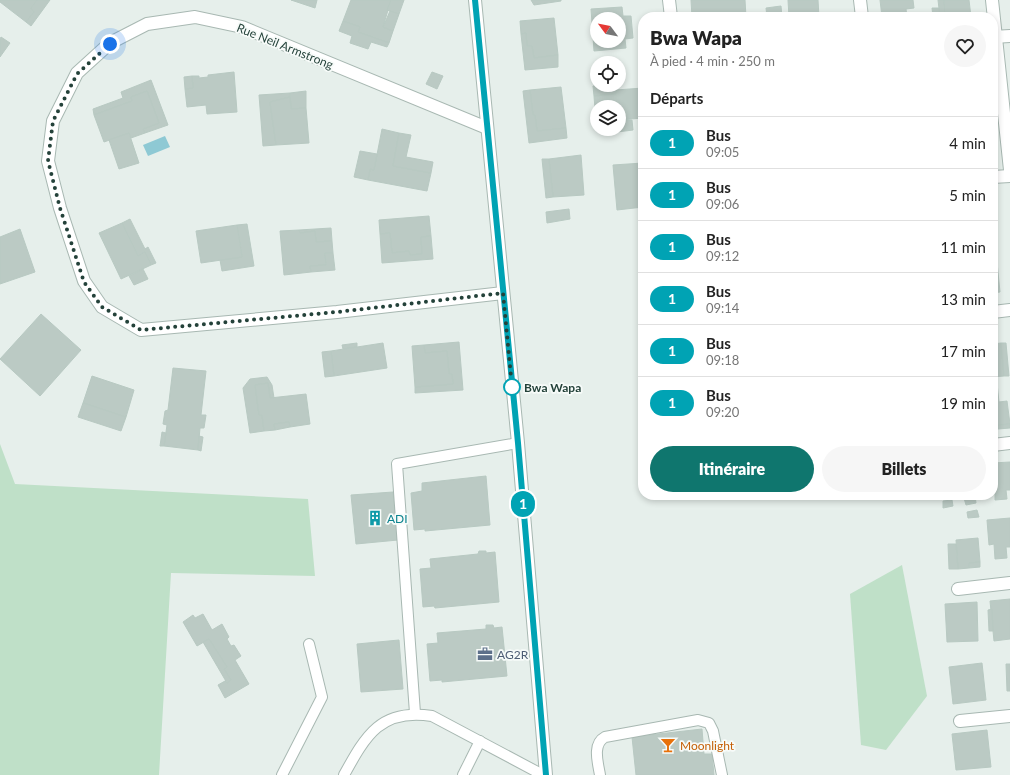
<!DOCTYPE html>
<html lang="fr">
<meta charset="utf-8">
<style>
:root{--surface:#fff;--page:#f6f6f6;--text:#222;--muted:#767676;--line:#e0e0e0;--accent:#0f766e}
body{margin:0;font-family:Lato,sans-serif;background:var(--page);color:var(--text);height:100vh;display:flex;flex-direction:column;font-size:15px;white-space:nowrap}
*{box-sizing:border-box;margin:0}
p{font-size:13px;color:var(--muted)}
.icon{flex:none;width:22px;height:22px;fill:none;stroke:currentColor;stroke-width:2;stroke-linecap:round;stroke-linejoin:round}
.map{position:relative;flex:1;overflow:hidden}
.panel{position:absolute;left:638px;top:12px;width:360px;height:488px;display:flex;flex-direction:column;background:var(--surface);border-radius:16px;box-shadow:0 2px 6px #0003}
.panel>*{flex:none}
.badge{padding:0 8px;border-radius:13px;font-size:14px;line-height:26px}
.needle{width:26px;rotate:302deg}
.buttons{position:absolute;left:590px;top:12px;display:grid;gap:8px}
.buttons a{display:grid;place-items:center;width:36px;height:36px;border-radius:50%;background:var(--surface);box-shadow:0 2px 6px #0003;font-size:20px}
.you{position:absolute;width:20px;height:20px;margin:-10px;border:3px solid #fff;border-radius:50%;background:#1a73e8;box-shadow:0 0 0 6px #1a73e833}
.map>.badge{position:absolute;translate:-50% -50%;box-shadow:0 0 0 2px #fff}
h2{padding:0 12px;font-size:15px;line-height:36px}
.round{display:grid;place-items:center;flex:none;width:42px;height:42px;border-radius:21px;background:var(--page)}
.summary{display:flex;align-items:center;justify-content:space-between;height:68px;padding:0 12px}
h1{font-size:19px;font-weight:800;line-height:30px}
.button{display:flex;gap:8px;margin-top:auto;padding:8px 12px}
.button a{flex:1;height:46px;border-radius:24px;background:var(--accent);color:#fff;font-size:16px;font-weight:800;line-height:46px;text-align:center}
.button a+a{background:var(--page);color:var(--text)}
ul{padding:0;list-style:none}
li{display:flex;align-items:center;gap:12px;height:52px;padding:0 12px;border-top:1px solid var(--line)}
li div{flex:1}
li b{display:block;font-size:15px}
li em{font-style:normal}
li .badge{min-width:44px;font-weight:700;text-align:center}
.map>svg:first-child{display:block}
.green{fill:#bfe0c8}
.water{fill:#8ec9d4}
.building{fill:#bbcac4;stroke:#b8c9c2;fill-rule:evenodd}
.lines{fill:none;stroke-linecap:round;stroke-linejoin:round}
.service-casing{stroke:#a8b8b2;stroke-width:12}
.minor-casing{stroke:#a8b8b2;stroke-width:14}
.service{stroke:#fff;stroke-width:10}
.minor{stroke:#fff;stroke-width:12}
.line-casing{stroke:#fff;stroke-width:9}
.line{stroke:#00a3b4;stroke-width:6}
.walk{stroke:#24423a;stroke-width:4;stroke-dasharray:0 7.2}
.stop-dot{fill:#fff;stroke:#00a3b4;stroke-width:2}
.labels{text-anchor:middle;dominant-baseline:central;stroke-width:3.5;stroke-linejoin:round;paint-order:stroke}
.street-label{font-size:12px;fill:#24423a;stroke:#f7fbf9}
.stop-label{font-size:12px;font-weight:bold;fill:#24423a;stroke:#f7fbf9;text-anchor:start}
.culture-label{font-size:12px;fill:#0d838f;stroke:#f7fbf9;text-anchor:start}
.service-label{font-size:12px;fill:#4e5e75;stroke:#f7fbf9;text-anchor:start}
.food-label{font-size:12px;fill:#c56008;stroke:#f7fbf9;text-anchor:start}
</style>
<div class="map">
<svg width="1010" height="775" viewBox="0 0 1010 775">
<rect width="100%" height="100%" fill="#e6efeb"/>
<g class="green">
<path d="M0,444L15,484L308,499L315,576L171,573L159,775H0Z"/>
<path d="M902,565L927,696L886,750L861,745L850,594Z"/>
</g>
<path class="water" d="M165,136L170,147L148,156L143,145Z"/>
<g class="building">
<path d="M0,0H37L31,8L34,12L26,22L0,2Z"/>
<path d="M37,0H50L31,26L26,22L34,12L31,8Z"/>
<path d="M291,0H317L315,8Z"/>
<path d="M351,0H391L383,27L393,31L389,43L358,32L360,27L343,21Z"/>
<path d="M391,0H404L399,14L387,10Z"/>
<path d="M531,0H561V1L534,5Z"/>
<path d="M691,0H745L746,17H692Z"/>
<path d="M788,0H818L819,17H789Z"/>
<path d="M880,0H913L914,8L906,9L907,17H882Z"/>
<path d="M938,0H944L945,17H940Z"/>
<path d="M944,0H969L971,17H945Z"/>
<path d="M781,6L782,17H767L766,8Z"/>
<path d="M622,7L623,16H631L633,38L625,39L626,48L594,51L591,9ZM597,19H619V41H597Z"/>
<path d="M932,8H939L940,17H933Z"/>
<path d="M390,11L399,14L393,31L383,27Z"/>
<path d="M554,18L558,55L534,58L532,46H527L526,33L521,34L520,21Z"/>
<path d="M343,21L360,27L358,32L389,43L387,47L371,42L368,49L350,43L352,36L339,31Z"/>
<path d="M526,33L527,46H532L534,58L558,55V67L525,70L521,34Z"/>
<path d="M1,37L10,43L0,57V39Z"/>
<path d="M234,72L237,112L207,114L206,105L187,107L185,89L193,88L192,76H199V78L208,77V75Z"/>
<path d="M432,72L443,76L437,89L426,84Z"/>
<path d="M192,76L193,88L185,89L184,77Z"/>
<path d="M151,80L168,125L145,133L143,129L159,123L147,91L131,97L132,101L94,115L93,109L123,98L121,92Z"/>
<path d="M616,85V94L594,96L593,86Z"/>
<path d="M561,87L566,128L537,131L535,115H533L530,90Z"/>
<path d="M643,88V118L619,120V107H597L596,122L594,96L616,94V90Z"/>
<path d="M530,90L533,115H535L537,131L566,128L567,138L529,143L523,91Z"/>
<path d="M147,91L159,123L143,129L145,133L131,138L129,133L104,142L94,115L132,101L131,97Z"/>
<path d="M306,91V108L291,109L290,93Z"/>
<path d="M290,93V97L270,102L276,145L263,146L259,95Z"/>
<path d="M290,97L291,109L306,108L309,143L276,145L270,102Z"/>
<path d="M619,120H632L633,130L617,132V129H619Z"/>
<path d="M382,129L399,133L393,166L431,173L427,191L368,180L370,169L374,170Z"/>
<path d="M129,133L139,163L119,169L109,140Z"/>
<path d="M399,133L411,135L406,157L433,162L431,173L393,166Z"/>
<path d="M360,151L377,154L374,170L370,169L368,180L354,177Z"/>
<path d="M581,155L584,195L553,197L549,159Z"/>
<path d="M542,159H549L553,197L546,198Z"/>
<path d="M643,163V207L617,210L613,165Z"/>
<path d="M569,209L570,219L547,223L546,212Z"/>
<path d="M429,216L431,236L421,237L422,254L410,255L409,251L392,253L390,233L380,234L379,220Z"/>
<path d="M130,219L145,249L148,247L156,263L151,265L145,252L138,256L122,223Z"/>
<path d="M122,223L138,256L145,252L151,265L121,279L99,233Z"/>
<path d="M247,224L254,266L222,271L220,260L242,257L237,225Z"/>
<path d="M237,225L242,257L201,263L196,231Z"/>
<path d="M331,228L332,241L316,242L315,231L300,233L299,230Z"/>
<path d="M20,229L35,272L0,284V237Z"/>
<path d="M299,230L300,233L315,231L316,242L332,241L333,253H325L326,265L310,266L311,272L284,275L280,231Z"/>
<path d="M390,233L392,253L409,251L410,255L422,254L421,237L431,236L433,259L382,263L380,234Z"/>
<path d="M993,252H996L1000,292L993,293Z"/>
<path d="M325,253H333L335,270L311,272L310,266L326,265Z"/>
<path d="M143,269L148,279L134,285L129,276Z"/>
<path d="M41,314L81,350L40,396L0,359Z"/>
<path d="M459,342L463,390L415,393V387L453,384L452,374H449L447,351L425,353L424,345Z"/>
<path d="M357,343V347L343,349L342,345Z"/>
<path d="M383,343L387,368L334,376L331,351Z"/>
<path d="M1001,343L1004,376L993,377V344Z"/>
<path d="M1001,343H1006L1009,376H1004Z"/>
<path d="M424,345L425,353L447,351L449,374H452L453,384L415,387L412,346Z"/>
<path d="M331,351L334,376L325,377L322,352Z"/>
<path d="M173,368L206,371L201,415H206L204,428H200L198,450L164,446L167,425L163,424L165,411L168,410Z"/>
<path d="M92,376L134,390L126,417L83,403Z"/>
<path d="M267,377L272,385L274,398H270L268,383L255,385L259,415H262L264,431L250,433L243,388L250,379Z"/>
<path d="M268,383L270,398L306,394L310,424L290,427L289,422L274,424L275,430L264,431L262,415H259L255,385Z"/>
<path d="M993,383H997L999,402L1007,401L1010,424L993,425Z"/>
<path d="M83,403L126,417L121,431L78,417Z"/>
<path d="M289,422L290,427L275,430L274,424Z"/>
<path d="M1010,424V428L998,429V425Z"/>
<path d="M162,432L166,433L164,446H160Z"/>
<path d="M199,436L203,437L201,451L198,450Z"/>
<path d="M1010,462V490H1006L1007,499L995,500V492H993V463Z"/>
<path d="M486,476L490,525L425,531V529L414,530L411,493L422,491V483Z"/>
<path d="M393,492L398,540L356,544L351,495Z"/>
<path d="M975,495L976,503L966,505L964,498Z"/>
<path d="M952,500L953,506L943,508V501Z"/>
<path d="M977,510L979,517L968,518L967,512Z"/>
<path d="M1010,518V547H1006L1007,558L995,559L994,544L989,545L987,520Z"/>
<path d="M978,538L980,562L969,563V568L958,569L956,540Z"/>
<path d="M948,544H956L958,569H949Z"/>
<path d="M479,551H486V553L495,552L499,602L435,608L434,606L423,607L420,569L431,568L430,559L478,554Z"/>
<path d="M980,562V567L969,568V563Z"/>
<path d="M1010,599V639L994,641L990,601Z"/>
<path d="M977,602L978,641L947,642L945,604Z"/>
<path d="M992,609L993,631H989L988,610Z"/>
<path d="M203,614L212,630L222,624L229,637L227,639L231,646L234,645L241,656L235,660L249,684L225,698L218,685L225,681L227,683L231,680L224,669L227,667L209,639L197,646L183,622L193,615L195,618Z"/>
<path d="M486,625H493L494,628L502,627L507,676L442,682V680L430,681L427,644L438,643L437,633L486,629Z"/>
<path d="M209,639L227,667L224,669L231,680L227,683L203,642Z"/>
<path d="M399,640L403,689L361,692L357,644Z"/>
<path d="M982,663L986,700L953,704L949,667Z"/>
<path d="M1006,664H1010V691H1007Z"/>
<path d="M702,729L704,754H712L714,775H636L632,737Z"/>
<path d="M987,730L991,767L956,770L952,734Z"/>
</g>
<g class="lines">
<g class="service-casing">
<g id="service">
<path d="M415,713L397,464L518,443"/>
<path d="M282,775L322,697L309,644"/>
<path d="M344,775C366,735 381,708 432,716L543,775"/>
<path d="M463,775L480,741"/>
<path d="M600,775C598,763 592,744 605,737L698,720L709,723L713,731L722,775"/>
</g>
</g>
<g class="minor-casing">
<g id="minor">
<path d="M475,0L518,443L546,775"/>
<path d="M669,0L671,17"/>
<path d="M860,0L862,17"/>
<path d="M992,0L1010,170"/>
<path d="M993,37L1010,36"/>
<path d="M487,128L242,27L195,17L147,24L110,43L77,73L53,121L48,161L60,208L84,281L102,307L141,330L337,312L503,293"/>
<path d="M993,177L1010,176"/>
<path d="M993,312L1010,310"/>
<path d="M993,445L1010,443"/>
<path d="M958,589L1010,583"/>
<path d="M960,721L1010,716"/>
</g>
</g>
<use href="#service" class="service"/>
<use href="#minor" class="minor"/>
</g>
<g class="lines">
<g class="line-casing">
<path id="line" d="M475,0L518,443L546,775"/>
</g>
<use href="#line" class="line"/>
<path class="walk" d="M110,44L77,74L53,121L48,161L60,208L84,282L102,307L141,330L337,312L503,293L512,387"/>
</g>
<defs>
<g id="building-bare" transform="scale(1.2)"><path d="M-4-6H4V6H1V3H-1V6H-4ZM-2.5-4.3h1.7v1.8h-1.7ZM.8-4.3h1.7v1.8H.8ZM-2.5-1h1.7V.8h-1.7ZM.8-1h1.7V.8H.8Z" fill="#0f9aa8" stroke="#f7fbf9" stroke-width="2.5" paint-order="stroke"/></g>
<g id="office-bare" transform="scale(1.2)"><path d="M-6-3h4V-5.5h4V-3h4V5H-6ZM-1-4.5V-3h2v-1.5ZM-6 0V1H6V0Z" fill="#5c6f8a" stroke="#f7fbf9" stroke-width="2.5" paint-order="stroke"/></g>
<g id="bar-bare" transform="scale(1.2)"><path d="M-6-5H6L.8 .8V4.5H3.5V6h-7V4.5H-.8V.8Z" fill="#e8710a" stroke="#f7fbf9" stroke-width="2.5" paint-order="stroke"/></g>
</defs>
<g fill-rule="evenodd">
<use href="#building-bare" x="375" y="518"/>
<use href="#office-bare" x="485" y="654"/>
<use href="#bar-bare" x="668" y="745"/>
</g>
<circle class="stop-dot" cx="512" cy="387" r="8"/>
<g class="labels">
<g class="street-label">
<text transform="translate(285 46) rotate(22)">Rue Neil Armstrong</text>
</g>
<g class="stop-label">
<text x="524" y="387">Bwa Wapa</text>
</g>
<g class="culture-label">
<text x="387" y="518">ADI</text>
</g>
<g class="service-label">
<text x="497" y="654">AG2R</text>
</g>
<g class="food-label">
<text x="680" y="745">Moonlight</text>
</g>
</g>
</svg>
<div class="buttons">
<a><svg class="needle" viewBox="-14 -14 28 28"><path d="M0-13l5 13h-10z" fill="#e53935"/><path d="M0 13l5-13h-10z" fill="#767676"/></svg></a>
<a><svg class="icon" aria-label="locate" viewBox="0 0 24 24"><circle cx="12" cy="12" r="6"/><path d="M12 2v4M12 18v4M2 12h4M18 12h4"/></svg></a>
<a><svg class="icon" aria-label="layers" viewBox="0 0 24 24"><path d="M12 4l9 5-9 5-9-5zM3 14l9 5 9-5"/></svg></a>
</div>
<div class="you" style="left:110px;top:44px"></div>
<b class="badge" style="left:523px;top:504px;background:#00a3b4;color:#fff">1</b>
<section class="panel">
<div class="summary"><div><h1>Bwa Wapa</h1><p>À pied · 4 min · 250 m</p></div><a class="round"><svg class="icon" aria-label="heart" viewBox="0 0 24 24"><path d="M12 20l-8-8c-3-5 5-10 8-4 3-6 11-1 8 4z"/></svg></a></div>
<h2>Départs</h2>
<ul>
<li><span class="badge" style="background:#00a3b4;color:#fff">1</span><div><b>Bus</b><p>09:05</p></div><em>4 min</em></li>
<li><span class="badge" style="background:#00a3b4;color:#fff">1</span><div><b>Bus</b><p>09:06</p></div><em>5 min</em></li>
<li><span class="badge" style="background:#00a3b4;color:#fff">1</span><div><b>Bus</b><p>09:12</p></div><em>11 min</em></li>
<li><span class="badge" style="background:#00a3b4;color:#fff">1</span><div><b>Bus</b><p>09:14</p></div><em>13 min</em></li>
<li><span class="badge" style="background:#00a3b4;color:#fff">1</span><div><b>Bus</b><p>09:18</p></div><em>17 min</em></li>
<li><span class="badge" style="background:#00a3b4;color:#fff">1</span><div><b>Bus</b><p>09:20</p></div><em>19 min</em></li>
</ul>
<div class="button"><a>Itinéraire</a><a>Billets</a></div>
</section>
</div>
